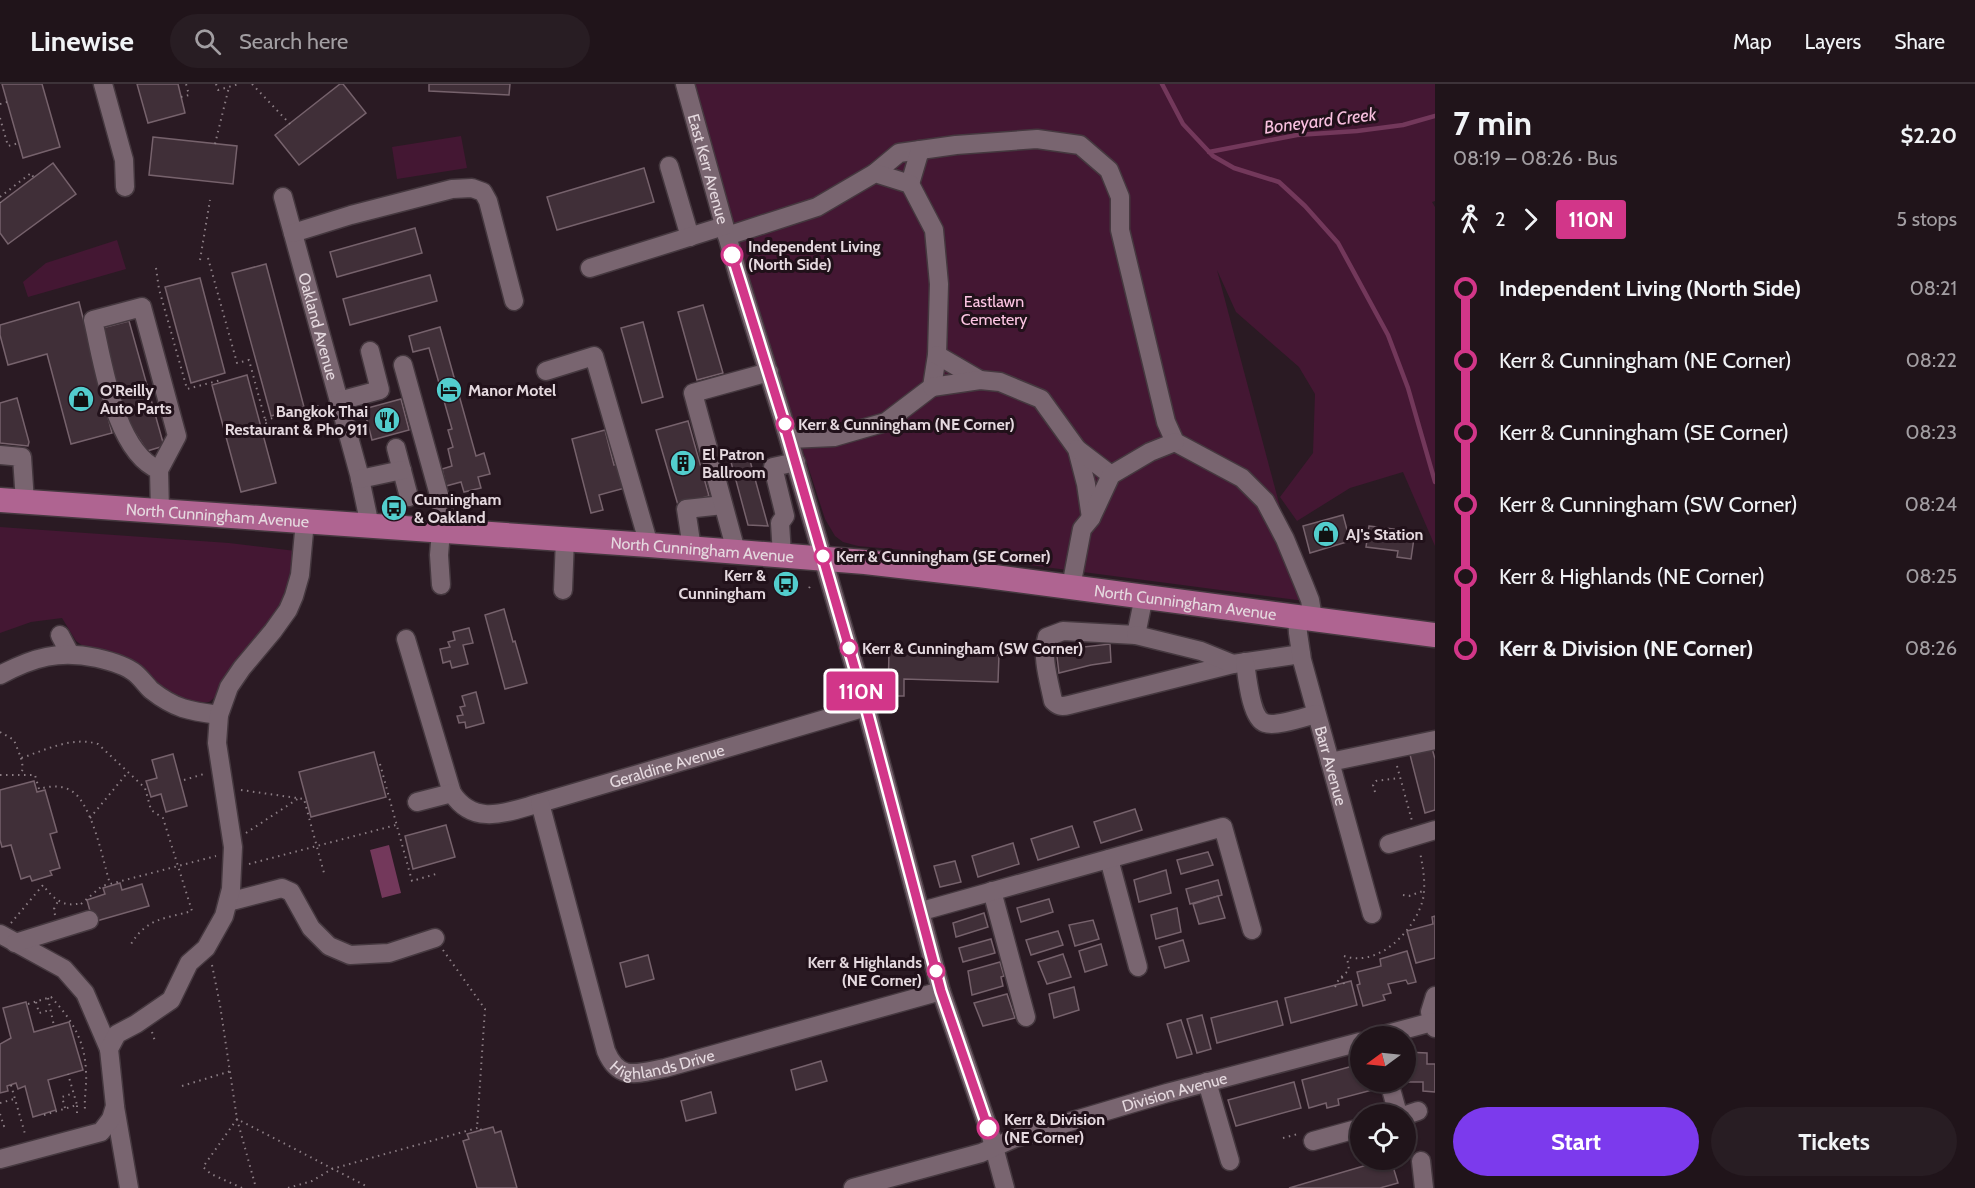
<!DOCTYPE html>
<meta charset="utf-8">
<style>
:root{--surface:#20141a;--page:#281d23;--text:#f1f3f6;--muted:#a29ea2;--line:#3d3339;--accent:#7c3aed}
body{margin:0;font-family:Cabin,sans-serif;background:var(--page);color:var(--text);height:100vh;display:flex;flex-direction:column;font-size:22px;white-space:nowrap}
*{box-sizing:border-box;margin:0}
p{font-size:20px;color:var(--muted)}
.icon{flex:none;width:33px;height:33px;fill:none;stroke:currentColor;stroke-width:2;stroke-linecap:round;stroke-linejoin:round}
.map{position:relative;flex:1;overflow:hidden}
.panel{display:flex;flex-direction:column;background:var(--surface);width:540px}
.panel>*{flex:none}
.badge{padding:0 12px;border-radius:4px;font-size:21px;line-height:39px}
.needle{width:39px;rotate:255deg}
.buttons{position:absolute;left:1350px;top:942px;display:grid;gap:12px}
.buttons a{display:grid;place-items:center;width:66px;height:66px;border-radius:50%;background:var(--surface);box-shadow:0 2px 4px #0004,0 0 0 2px var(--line);font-size:30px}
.map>.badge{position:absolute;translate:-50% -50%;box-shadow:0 0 0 3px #fff}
.legs{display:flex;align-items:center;gap:9px;height:66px;padding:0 18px;font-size:20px}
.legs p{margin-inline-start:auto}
.overview{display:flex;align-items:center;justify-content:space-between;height:102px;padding:0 18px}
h1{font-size:33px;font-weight:700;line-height:45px}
.button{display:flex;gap:12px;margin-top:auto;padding:12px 18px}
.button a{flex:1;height:69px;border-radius:36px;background:var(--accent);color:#fff;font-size:24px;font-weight:700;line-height:69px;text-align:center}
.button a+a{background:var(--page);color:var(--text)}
ul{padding:0 18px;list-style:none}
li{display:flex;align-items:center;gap:21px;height:72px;font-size:22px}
li i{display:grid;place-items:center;width:9px;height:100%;margin:0 8px;background:currentColor}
li i::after{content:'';width:15px;height:15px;margin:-8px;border:4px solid;border-radius:50%;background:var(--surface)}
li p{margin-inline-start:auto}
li:first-child i{background:linear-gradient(#0000 50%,currentColor 0)}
li:last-child i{background:linear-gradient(currentColor 50%,#0000 0)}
header{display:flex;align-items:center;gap:36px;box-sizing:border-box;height:84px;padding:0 30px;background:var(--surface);border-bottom:2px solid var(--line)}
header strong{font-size:28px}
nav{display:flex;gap:33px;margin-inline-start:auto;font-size:21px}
.search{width:420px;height:54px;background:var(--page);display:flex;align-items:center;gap:15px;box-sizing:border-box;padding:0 21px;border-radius:33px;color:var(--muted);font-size:22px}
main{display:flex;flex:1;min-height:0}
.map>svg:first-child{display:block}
.green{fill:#441733}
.water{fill:#73385b}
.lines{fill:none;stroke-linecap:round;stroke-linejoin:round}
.stream{stroke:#73385b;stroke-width:4.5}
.building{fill:#402f38;stroke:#76626c;stroke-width:1.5}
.minor-casing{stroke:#45383f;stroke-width:21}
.major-casing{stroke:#45383f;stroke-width:27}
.path{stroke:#8b7d84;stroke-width:2;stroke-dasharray:1.5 4.5;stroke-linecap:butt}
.minor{stroke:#796570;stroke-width:18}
.major{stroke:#af6491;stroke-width:24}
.line-1-casing{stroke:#fff;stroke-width:14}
.line-1{stroke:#d23689;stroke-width:9}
.stop-1-dot{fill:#fff;stroke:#d23689;stroke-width:3}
.labels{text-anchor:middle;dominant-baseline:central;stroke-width:6;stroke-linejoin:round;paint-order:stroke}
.street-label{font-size:16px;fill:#e5d9df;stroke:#21111a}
.stop-label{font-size:16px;font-weight:bold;fill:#e5d9df;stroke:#21111a;text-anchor:start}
.park-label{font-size:16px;fill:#fdc5e3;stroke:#21111a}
.poi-label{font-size:16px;font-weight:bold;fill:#e5d9df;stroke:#21111a;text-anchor:start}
.water-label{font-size:18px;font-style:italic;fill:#f8c0df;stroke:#21111a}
</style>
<header>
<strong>Linewise</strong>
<div class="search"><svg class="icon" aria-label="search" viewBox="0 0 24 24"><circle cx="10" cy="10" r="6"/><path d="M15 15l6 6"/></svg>Search here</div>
<nav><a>Map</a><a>Layers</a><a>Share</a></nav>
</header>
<main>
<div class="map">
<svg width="1435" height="1104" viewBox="0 0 1435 1104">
<rect width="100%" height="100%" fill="#2a1a23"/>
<g class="green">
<path d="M685,0H1435V117L1432,118L1435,123V462L1403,388L1350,404L1297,437L1280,413L1313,369L1315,310L1299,283L1236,228L1217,186L1305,517L937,469L858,462L843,458L835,452L825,435Z"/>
<path d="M461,52L467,84L397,95L392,63Z"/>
<path d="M117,156L126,185L28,213L23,198L46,179Z"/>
<path d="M0,443L229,459L296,467L287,512L274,536L219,610L209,618L196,619L182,615L146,591L86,564L76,557L62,534L31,538L0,549Z"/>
</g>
<path class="water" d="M389,761L401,809L382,814L370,766Z"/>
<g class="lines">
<g class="stream">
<path d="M1162,0L1183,40L1213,72L1234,84L1279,98L1305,122L1338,159L1388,251L1408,304L1435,398"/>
<path d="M1209,68L1297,51L1357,47L1403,41L1435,32"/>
</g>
</g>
<g class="building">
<path d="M2,0H42L60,63L23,74Z"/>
<path d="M137,0H178L185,29L148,39Z"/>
<path d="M340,0H343L366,29L299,81L275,51Z"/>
<path d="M429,0H510L509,11L429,7Z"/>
<path d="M153,53L237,62L233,100L149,91Z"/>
<path d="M53,79L76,110L8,160L0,149V119Z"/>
<path d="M644,84L654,118L557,146L547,113Z"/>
<path d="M415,144L422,169L337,193L330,168Z"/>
<path d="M266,180L304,323L271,332L232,189Z"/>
<path d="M430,191L437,217L350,241L343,215Z"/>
<path d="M200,194L225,289L191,299L165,203Z"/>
<path d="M79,218L112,349L71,360L47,270L8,281L0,251V241Z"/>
<path d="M703,221L723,289L697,296L678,228Z"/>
<path d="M129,237L164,362L147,367L119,324L98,245Z"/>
<path d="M643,238L663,313L642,319L621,244Z"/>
<path d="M440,243L476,372L484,369L490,390L478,393L481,404L464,408L461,398L446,402L442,385L452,382L448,365L453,363L448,346L452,345L429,264L413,268L409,252Z"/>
<path d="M247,291L276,399L241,408L212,301Z"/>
<path d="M17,314L29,358L28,362L0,359V319Z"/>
<path d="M401,315L409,346L372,356L364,325Z"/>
<path d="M688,337L709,412L678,421L656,346Z"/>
<path d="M605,346L614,381L619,379L625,404L599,411L603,426L591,429L572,355Z"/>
<path d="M749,373L768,442L748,441L731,378Z"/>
<path d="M1343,431L1350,457L1310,469L1303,442Z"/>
<path d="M1369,442L1409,447L1408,453L1414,454L1411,475L1397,473L1398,467L1366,463Z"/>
<path d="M504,525L513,558L515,557L527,599L505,605L485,531Z"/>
<path d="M469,544L473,559L463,561L468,580L452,584L450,577L443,579L440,565L450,563L448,558L455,556L453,548Z"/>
<path d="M1110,560L1111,578L1091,581L1059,589L1056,564L1065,563L1066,565Z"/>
<path d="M897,564L991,567V570L999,571L998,598L904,595V612H888L889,567H897Z"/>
<path d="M476,608L484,639L466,644L465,638L459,639L457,632L463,631L460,623L465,622L462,612Z"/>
<path d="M1430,657L1435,675V726L1425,729L1408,663Z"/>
<path d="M374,668L386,713L311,733L299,688Z"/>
<path d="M173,670L187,722L166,728L161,710L151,713L146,697L157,694L152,676Z"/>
<path d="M34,697L37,708L45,706L57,748L50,750L60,784L50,787L52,791L32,797L30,792L21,795L11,761L2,763L0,756V706Z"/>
<path d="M1135,725L1142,746L1101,759L1094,738Z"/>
<path d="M446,741L455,773L413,785L405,752Z"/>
<path d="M1072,742L1079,763L1038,776L1031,755Z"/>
<path d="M1013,759L1019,780L978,793L972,772Z"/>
<path d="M1208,768L1213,781L1181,790L1177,776Z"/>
<path d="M955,777L961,798L940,803L934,782Z"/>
<path d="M1166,786L1171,809L1139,818L1134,796Z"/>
<path d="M1218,796L1222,811L1190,820L1186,805Z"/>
<path d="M120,799L122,806L142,800L149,822L93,838L87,816L105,810L103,804Z"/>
<path d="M1218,812L1225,834L1199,840L1193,820Z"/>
<path d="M1049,815L1053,828L1021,838L1017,824Z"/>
<path d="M1177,824L1181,848L1156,855L1151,831Z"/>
<path d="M984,829L988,843L956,853L953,839Z"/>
<path d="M1435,832V874L1416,879L1407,847L1433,840L1432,833Z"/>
<path d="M1093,836L1099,855L1075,862L1069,841Z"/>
<path d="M1058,847L1063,861L1031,871L1026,856Z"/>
<path d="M991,855L995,869L963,878L959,864Z"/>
<path d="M1183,856L1189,877L1165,884L1159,863Z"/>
<path d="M1101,860L1107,881L1085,888L1079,867Z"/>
<path d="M1407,867L1416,898L1408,900L1406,896L1388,900L1391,909L1383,911L1385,916L1363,922L1357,901L1360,900L1357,888L1381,882L1380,875Z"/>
<path d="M1063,870L1071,893L1047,900L1038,878Z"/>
<path d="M648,871L654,895L626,903L620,879Z"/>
<path d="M1000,878L1004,892L1001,893L1003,902L972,911L968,887Z"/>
<path d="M1351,897L1357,921L1291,939L1285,914Z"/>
<path d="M1074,903L1079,926L1054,934L1049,910Z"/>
<path d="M1007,910L1015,934L983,942L974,919Z"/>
<path d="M1277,917L1283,941L1217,959L1211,934Z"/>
<path d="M26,918L34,948L69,938L83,986L48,996L56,1026L33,1033L25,1002L18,1005L16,999L7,1002L8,1007L0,1009V960L11,954L3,924Z"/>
<path d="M1202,931L1211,965L1197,969L1187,935Z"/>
<path d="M1181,936L1192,970L1177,974L1167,940Z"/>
<path d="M1406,968L1427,969V980H1435V1008L1423,1007V998H1398H1406Z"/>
<path d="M821,977L827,997L796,1006L791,986Z"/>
<path d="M1360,980V998H1374L1376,1005L1338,1015L1339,1021L1327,1024L1326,1019L1309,1024L1302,996Z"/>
<path d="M1294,998L1301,1024L1236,1042L1228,1016Z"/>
<path d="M711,1008L716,1029L686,1037L681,1017Z"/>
<path d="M493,1043L495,1049L501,1047L517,1104H477L463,1057L469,1055L467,1050Z"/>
<path d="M1384,1076H1391L1398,1099L1380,1104H1289Z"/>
</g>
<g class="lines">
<g class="minor-casing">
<g id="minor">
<path d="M103,0L124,76L125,103"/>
<path id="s1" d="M685,0L738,191L782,332L866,623L941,907L991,1052L1005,1104"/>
<path d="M669,82L690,153"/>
<path d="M875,89L899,69L956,61L1037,55L1080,61L1109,86L1120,113V146L1166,338L1175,358L1242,394L1265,417L1285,455L1304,501L1310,516L1313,534"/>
<path d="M910,100L920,66"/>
<path id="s2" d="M283,113L359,390L370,442"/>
<path d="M293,149L351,131L452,105L472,104L483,108L488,117L514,217"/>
<path d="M727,152L817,123L875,89L910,100L934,146L939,200L937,271L932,303L886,338L834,353L789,355"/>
<path d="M590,184L724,142"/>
<path d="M937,271L980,296"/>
<path d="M403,281L449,447"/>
<path d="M546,287L594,272L649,461"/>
<path d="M932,303L980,296L1000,298L1041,315L1077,365L1086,400L1091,434"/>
<path d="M339,317L380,306L370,267"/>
<path d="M396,364L409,413"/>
<path d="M1077,365L1111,391"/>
<path d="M0,371L22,373L25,418"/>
<path d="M159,386C115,368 103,279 93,236L142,223L177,352L159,386L160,427"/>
<path d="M360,395L402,386"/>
<path d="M692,464L686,425L723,421"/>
<path d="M736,467L693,309L769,288"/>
<path d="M782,471L780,439L785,432L773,383L796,378"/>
<path d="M441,501L439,471L441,447"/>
<path d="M1071,503L1082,445L1091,434L1111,391L1150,368L1175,358"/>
<path d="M563,506L565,455"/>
<path d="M1144,512L1136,551L1063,547L1047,553C1041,572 1049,597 1053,617C1058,622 1061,623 1069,621L1233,580L1301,570"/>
<path id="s3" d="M1297,532L1298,549L1302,576L1372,830"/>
<path d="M60,551L70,570"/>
<path d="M1136,551L1201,567L1233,580"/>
<path id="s4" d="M406,555L452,709C474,743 507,728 540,719L866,623"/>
<path d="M1245,578C1247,592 1251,635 1265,639C1276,643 1304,633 1316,630"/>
<path d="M0,591C34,573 59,566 97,574C110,577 125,581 135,589C141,594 146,601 151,606C175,625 189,627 219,631"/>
<path d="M1330,678L1435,656"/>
<path d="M417,718L452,709"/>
<path id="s5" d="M540,719L606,967C619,998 638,989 665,984L941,907"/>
<path d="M1389,760L1435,746"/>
<path d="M1109,775L1138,883"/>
<path d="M992,807L1026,933"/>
<path d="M228,818L282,804L291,808L311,844L329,862L350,871L389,869L435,854"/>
<path d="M922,827L1223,743L1252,846"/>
<path d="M0,850L64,885L85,909L109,965"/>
<path d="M15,859L89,836"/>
<path d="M1435,912L1430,928L1435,944"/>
<path d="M1380,952L1432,938"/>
<path d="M1207,998L1230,1077"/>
<path d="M1389,998L1398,1030"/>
<path d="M115,1023L129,1104"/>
<path d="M1406,1031L1418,1027"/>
<path d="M1313,1057L1360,1044"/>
<path d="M0,1075L101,1048L111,1035L115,1022L109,965L117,950L136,940L171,916L189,879L206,864L224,832L231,805L233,763L217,659L219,631L229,603L242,584L273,547L288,526L294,512L300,491L305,437"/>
<path d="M1421,1077L1424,1104"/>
<path id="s6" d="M853,1104L981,1069L1015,1054L1167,1009L1360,958"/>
</g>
</g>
<g class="major-casing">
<g id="major">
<path id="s7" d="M0,416L649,461L865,478L979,491L1435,551"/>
</g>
</g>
<g class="path">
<path d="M216,0L218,6L239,0"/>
<path d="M252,0L290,40"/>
<path d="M181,13L189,11L186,0"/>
<path d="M0,20L7,18"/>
<path d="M0,34L8,62L19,59"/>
<path d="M215,60L229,3"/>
<path d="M0,113L31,89L34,94"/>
<path d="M0,118V119"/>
<path d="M208,174L237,279L249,276L266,339L271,349"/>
<path d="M200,176L210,116"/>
<path d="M156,184L159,205L187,305L221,296"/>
<path d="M265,336L323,321"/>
<path d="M809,504L811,501"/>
<path d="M834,600L843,597"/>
<path d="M0,648L14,656L21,674C46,666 72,652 98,660L145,704L151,726L163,734L192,827C164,835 147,834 131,860"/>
<path d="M21,674L23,684L21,690"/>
<path d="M380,680L412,797L436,790"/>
<path d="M1397,682L1412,737"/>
<path d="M0,691H35L39,705C49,702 60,701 70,706C92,717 103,777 110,800L216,772"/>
<path d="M184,696L204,690"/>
<path d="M241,706L304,715L324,789"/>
<path d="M1375,708L1373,701L1376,697L1399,694"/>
<path d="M90,734L128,688"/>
<path d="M246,749L299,714"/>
<path d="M249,780L396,741"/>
<path d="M1403,811L1409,812L1423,807"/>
<path d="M81,820L102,802L110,800"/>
<path d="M55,831L54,825L58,817"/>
<path d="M11,839L43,801C53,815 64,824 81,819"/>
<path d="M443,866L485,925L477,1044"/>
<path d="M1344,872C1378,884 1415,847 1423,815C1426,799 1423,784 1420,768"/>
<path d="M212,881L220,921L237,1035L256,1104"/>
<path d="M1342,893L1344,900"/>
<path d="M1335,903L1339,895L1349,886L1347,873"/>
<path d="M48,914L54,942"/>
<path d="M36,918L39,929L50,926"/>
<path d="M28,920L51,913C72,936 85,956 86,988C87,1001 84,1013 85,1026"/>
<path d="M152,948L155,957"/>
<path d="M11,1001L25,1050"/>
<path d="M182,1002L231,987"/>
<path d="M0,1019L14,1015"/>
<path d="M65,1024L62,1013L74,1009"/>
<path d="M77,1029V1021"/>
<path d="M0,1030L4,1042L0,1043"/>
<path d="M44,1031L77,1021L68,990"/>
<path d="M1283,1054L1298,1050"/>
<path d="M242,1104L211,1090L203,1083L237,1035L366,1102"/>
<path d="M288,1104L312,1097L332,1085L477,1044L480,1043L481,1046"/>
</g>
<use href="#minor" class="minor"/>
<use href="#major" class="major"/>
</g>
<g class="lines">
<g class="line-1-casing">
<path id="line-1" d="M732,171L782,332L866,623L941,907L988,1044"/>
</g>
<use href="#line-1" class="line-1"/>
</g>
<defs>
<g id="hotel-disc" transform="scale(1.35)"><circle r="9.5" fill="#52cdcd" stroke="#21111a"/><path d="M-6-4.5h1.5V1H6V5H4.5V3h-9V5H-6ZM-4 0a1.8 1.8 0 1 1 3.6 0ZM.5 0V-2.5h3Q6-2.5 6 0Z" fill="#111"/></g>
<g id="shop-disc" transform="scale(1.35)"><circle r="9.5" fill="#52cdcd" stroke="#21111a"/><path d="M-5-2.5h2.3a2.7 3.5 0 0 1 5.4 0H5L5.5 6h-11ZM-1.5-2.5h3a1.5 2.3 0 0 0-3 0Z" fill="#111"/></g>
<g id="restaurant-disc" transform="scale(1.35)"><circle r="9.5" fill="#52cdcd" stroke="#21111a"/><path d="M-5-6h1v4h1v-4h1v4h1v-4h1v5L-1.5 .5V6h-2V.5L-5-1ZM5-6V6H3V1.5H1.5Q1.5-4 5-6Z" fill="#111"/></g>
<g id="building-disc" transform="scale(1.35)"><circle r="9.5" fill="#52cdcd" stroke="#21111a"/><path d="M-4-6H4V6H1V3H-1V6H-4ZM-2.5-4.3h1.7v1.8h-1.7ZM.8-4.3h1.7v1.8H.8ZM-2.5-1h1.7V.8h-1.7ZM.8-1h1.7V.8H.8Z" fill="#111"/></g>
<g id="bus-disc" transform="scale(1.35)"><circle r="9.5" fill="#52cdcd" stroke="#21111a"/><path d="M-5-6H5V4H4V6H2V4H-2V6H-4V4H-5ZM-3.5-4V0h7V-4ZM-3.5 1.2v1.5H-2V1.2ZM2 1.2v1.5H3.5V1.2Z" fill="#111"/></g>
</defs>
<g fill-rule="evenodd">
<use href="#hotel-disc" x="449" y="306"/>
<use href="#shop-disc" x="81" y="315"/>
<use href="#restaurant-disc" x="387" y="336"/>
<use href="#building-disc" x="683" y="379"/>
<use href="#bus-disc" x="394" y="424"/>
<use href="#shop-disc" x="1326" y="450"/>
<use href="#bus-disc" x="786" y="500"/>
</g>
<g class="stop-1-dot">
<circle cx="732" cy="171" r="10"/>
<circle cx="785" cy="340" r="8"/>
<circle cx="823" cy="472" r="8"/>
<circle cx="849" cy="564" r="8"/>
<circle cx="936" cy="887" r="8"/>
<circle cx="988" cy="1044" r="10"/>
</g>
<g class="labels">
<g class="street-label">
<text stroke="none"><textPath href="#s1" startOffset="88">East Kerr Avenue</textPath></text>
<text stroke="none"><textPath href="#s2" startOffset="134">Oakland Avenue</textPath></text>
<text stroke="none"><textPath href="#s7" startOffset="218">North Cunningham Avenue</textPath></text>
<text stroke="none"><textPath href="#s7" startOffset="704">North Cunningham Avenue</textPath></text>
<text stroke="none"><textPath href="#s7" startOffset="1190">North Cunningham Avenue</textPath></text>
<text stroke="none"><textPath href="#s4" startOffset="390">Geraldine Avenue</textPath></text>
<text stroke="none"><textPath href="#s3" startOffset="154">Barr Avenue</textPath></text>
<text stroke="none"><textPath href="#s5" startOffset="324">Highlands Drive</textPath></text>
<text stroke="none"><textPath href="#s6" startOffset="336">Division Avenue</textPath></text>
</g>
<g class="stop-label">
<text x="748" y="162">Independent Living<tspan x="748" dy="18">(North Side)</tspan></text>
<text x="798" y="340">Kerr &amp; Cunningham (NE Corner)</text>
<text x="836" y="472">Kerr &amp; Cunningham (SE Corner)</text>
<text x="862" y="564">Kerr &amp; Cunningham (SW Corner)</text>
<text x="922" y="878" text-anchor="end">Kerr &amp; Highlands<tspan x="922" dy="18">(NE Corner)</tspan></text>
<text x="1004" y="1035">Kerr &amp; Division<tspan x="1004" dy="18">(NE Corner)</tspan></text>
</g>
<g class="park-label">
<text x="994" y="217">Eastlawn<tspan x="994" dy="18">Cemetery</tspan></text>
</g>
<g class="poi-label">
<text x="100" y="306">O'Reilly<tspan x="100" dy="18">Auto Parts</tspan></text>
<text x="468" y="306">Manor Motel</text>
<text x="368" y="327" text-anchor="end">Bangkok Thai<tspan x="368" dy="18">Restaurant &amp; Pho 911</tspan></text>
<text x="702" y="370">El Patron<tspan x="702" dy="18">Ballroom</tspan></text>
<text x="414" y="415">Cunningham<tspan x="414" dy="18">&amp; Oakland</tspan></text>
<text x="1346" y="450">AJ's Station</text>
<text x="766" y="491" text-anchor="end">Kerr &amp;<tspan x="766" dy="18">Cunningham</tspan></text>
</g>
<g class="water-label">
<text transform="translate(1320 37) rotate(-7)">Boneyard Creek</text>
</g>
</g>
</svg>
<div class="buttons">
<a><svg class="needle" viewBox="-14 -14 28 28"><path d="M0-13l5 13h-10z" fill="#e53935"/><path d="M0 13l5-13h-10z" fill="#a29ea2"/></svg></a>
<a><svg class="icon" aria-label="locate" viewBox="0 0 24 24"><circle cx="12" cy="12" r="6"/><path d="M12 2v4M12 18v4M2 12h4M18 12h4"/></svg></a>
</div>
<b class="badge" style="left:861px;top:607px;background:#d23689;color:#fff">110N</b>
</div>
<section class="panel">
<div class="overview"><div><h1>7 min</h1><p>08:19 – 08:26 · Bus</p></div><b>$2.20</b></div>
<div class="legs"><svg class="icon" aria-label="walk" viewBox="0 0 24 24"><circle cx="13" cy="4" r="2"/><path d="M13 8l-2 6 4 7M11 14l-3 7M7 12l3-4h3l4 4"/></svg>2<svg class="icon" aria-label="forward" viewBox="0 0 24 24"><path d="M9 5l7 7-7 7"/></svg><b class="badge" style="background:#d23689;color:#fff">110N</b><p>5 stops</p></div>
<ul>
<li><i style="color:#d23689"></i><b>Independent Living (North Side)</b><p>08:21</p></li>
<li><i style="color:#d23689"></i><span>Kerr &amp; Cunningham (NE Corner)</span><p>08:22</p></li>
<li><i style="color:#d23689"></i><span>Kerr &amp; Cunningham (SE Corner)</span><p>08:23</p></li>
<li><i style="color:#d23689"></i><span>Kerr &amp; Cunningham (SW Corner)</span><p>08:24</p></li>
<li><i style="color:#d23689"></i><span>Kerr &amp; Highlands (NE Corner)</span><p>08:25</p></li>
<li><i style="color:#d23689"></i><b>Kerr &amp; Division (NE Corner)</b><p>08:26</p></li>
</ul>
<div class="button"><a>Start</a><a>Tickets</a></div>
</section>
</main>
